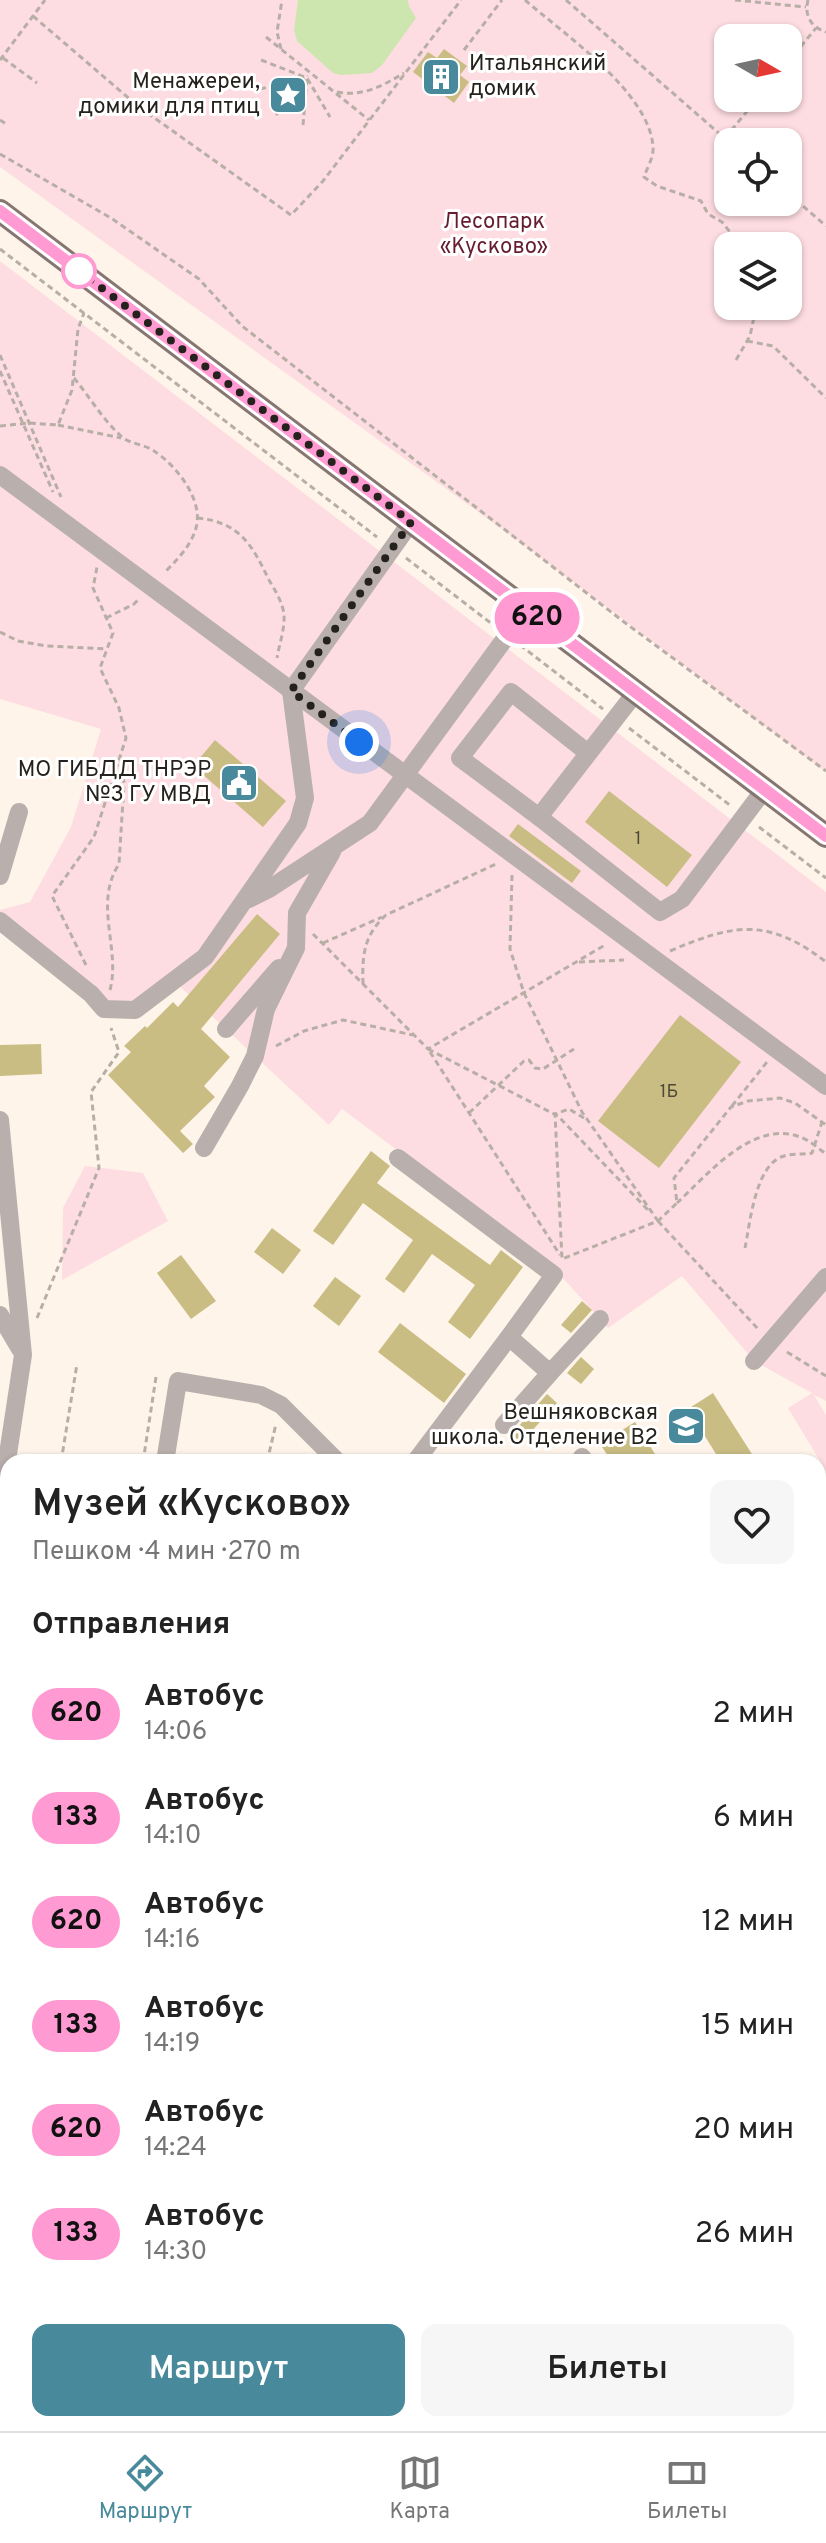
<!DOCTYPE html>
<html lang="ru">
<meta charset="utf-8">
<style>
:root{--surface:#fff;--page:#f6f6f6;--text:#222;--muted:#767676;--line:#e0e0e0;--accent:#488a9b}
body{margin:0;font-family:Overpass,sans-serif;background:var(--page);color:var(--text);height:100vh;display:flex;flex-direction:column;font-size:30px;white-space:nowrap}
*{box-sizing:border-box;margin:0}
p{font-size:26px;color:var(--muted)}
.icon{flex:none;width:44px;height:44px;fill:none;stroke:currentColor;stroke-width:2;stroke-linecap:round;stroke-linejoin:round}
.map{position:relative;flex:1;overflow:hidden}
.sheet{position:absolute;left:0px;top:1454px;width:826px;height:978px;display:flex;flex-direction:column;background:var(--surface);border-radius:24px 24px 0 0;box-shadow:0 2px 6px #0004}
.sheet>*{flex:none}
.badge{padding:0 16px;border-radius:26px;font-size:28px;line-height:52px}
.needle{width:52px;rotate:99deg}
.controls{position:absolute;left:714px;top:24px;display:grid;gap:16px}
.controls a{display:grid;place-items:center;width:88px;height:88px;border-radius:16px;background:var(--surface);box-shadow:0 2px 6px #0004;font-size:40px}
.you{position:absolute;width:40px;height:40px;margin:-20px;border:6px solid #fff;border-radius:50%;background:#1a73e8;box-shadow:0 0 0 12px #1a73e833}
.map>.badge{position:absolute;translate:-50% -50%;box-shadow:0 0 0 4px #fff}
h2{padding:0 32px;font-size:30px;line-height:72px}
.round{display:grid;place-items:center;flex:none;width:84px;height:84px;border-radius:16px;background:var(--page)}
.head{display:flex;align-items:center;justify-content:space-between;height:136px;padding:0 32px}
h1{font-size:38px;font-weight:600;line-height:60px}
.action{display:flex;gap:16px;margin-top:auto;padding:16px 32px}
.action a{flex:1;height:92px;border-radius:16px;background:var(--accent);color:#fff;font-size:32px;font-weight:600;line-height:92px;text-align:center}
.action a+a{background:var(--page);color:var(--text)}
ul{padding:0;list-style:none}
li{display:flex;align-items:center;gap:24px;height:104px;padding:0 32px}
li div{flex:1}
li b{display:block;font-size:30px}
li em{font-style:normal}
li .badge{min-width:88px;font-weight:700;text-align:center}
.tab-bar{display:flex;justify-content:space-around;align-items:center;height:112px;border-top:2px solid var(--line);background:var(--surface);font-size:22px;color:var(--muted)}
.tab-bar a{display:grid;justify-items:center;gap:4px}
.tab-bar .active{color:var(--accent)}
.map>svg:first-child{display:block}
.green{fill:#fedde2;fill-rule:evenodd}
.forest{fill:#f4b4be}
.water{fill:#cde5af}
.building{fill:#c9bd84}
.lines{fill:none;stroke-linecap:round;stroke-linejoin:round}
.path{stroke:#b7afa6;stroke-width:3;stroke-dasharray:6 4;stroke-linecap:butt}
.minor{stroke:#b9b0ae;stroke-width:18}
.major{stroke:#857671;stroke-width:24}
.line-casing{stroke:#fff;stroke-width:18}
.line{stroke:#ff9ad2;stroke-width:12}
.walk{stroke:#25211c;stroke-width:8;stroke-dasharray:0 14.4}
.stop-dot{fill:#fff;stroke:#ff9ad2;stroke-width:4}
.labels{text-anchor:middle;dominant-baseline:central;stroke-width:6;stroke-linejoin:round;paint-order:stroke}
.number-label{font-size:18px;fill:#4e4836}
.poi-label{font-size:22px;fill:#25211c;stroke:#fff;text-anchor:end}
.park-label{font-size:22px;fill:#661c30;stroke:#fff}
</style>
<div class="map">
<svg width="826" height="2431" viewBox="0 0 826 2431">
<rect width="100%" height="100%" fill="#fff4e9"/>
<g class="green">
<path d="M0,0H826V772L520,542L0,167ZM728,38H788V98H728ZM728,142H788V202H728ZM728,246H788V306H728Z"/>
<path d="M0,261L826,892V1401L814,1395L826,1415V1471L788,1408L812,1393L754,1361L682,1276L608,1328L552,1266L342,1109L329,1125L173,980L135,1010L104,1009L0,921V910L30,902L71,827L101,729L0,699Z"/>
<path d="M85,1166L143,1173L168,1221L62,1280L63,1208Z"/>
<path d="M6,1911L8,1912V2047L0,2046V1948Z"/>
</g>
<path class="forest" d="M826,2295V2394L818,2405V2310Z"/>
<path class="water" d="M298,0H408L409,6L416,18L382,65L372,73L341,75L333,73L297,41L294,30Z"/>
<g class="building">
<path d="M444,49L467,66L460,75L469,82L454,103L413,72L428,52L437,58Z"/>
<path d="M215,740L286,801L263,827L193,766Z"/>
<path d="M609,791L692,855L667,887L585,822Z"/>
<path d="M518,824L581,871L572,883L509,836Z"/>
<path d="M257,914L280,934L201,1029L230,1057L204,1086L215,1097L180,1131L193,1144L183,1153L108,1075L131,1052L124,1046L145,1026L147,1028L173,1002L178,1007Z"/>
<path d="M680,1015L741,1062L659,1168L598,1121Z"/>
<path d="M41,1044L42,1074L0,1076V1045Z"/>
<path d="M371,1151L390,1166L377,1183L490,1265L501,1250L523,1267L470,1339L448,1322L475,1285L432,1254L404,1293L385,1279L413,1240L363,1203L333,1245L313,1231Z"/>
<path d="M272,1228L301,1250L283,1274L254,1252Z"/>
<path d="M181,1255L216,1301L191,1319L157,1273Z"/>
<path d="M335,1277L361,1296L339,1326L313,1306Z"/>
<path d="M582,1301L592,1310L571,1333L561,1325Z"/>
<path d="M400,1323L466,1374L444,1403L378,1352Z"/>
<path d="M581,1357L594,1369L581,1384L567,1373Z"/>
<path d="M713,1393L757,1462H721L688,1409Z"/>
<path d="M547,1394L557,1403L520,1444L511,1435Z"/>
<path d="M635,1422L660,1462H612L600,1444Z"/>
</g>
<g class="lines">
<g class="path">
<path d="M525,0C564,34 650,93 653,147C654,157 647,168 644,177L657,186L701,201L708,214L722,222L741,246"/>
<path d="M566,0L729,142"/>
<path d="M735,0L806,7"/>
<path d="M808,0C804,16 811,27 826,32"/>
<path d="M33,16L139,107L291,215L323,181L461,0"/>
<path d="M266,37L369,120"/>
<path d="M281,49L277,32L282,0"/>
<path d="M464,50L502,0"/>
<path d="M3,58L37,83"/>
<path d="M0,60L45,0"/>
<path d="M261,60L307,78L330,117"/>
<path d="M788,62L816,28"/>
<path d="M260,89L307,78"/>
<path d="M337,92C363,97 382,86 404,73"/>
<path d="M276,115L308,76"/>
<path d="M0,120L6,124"/>
<path d="M303,125L307,78"/>
<path d="M725,138L758,98"/>
<path d="M0,154L111,218L199,279L242,326L624,622L826,771"/>
<path d="M788,193L826,226"/>
<path d="M0,249L377,537"/>
<path d="M760,309L775,314L784,306"/>
<path d="M747,341L773,346L826,398"/>
<path d="M0,355L61,497"/>
<path d="M736,360L750,336L754,317L764,306"/>
<path d="M0,371L53,492"/>
<path d="M74,378C89,396 103,420 121,436C129,444 144,444 154,451C176,465 204,500 196,528C191,546 176,561 164,573"/>
<path d="M58,425L121,438"/>
<path d="M0,426L29,423L58,425L72,390L78,329L84,313"/>
<path d="M197,518C240,522 252,545 269,580C275,590 283,603 284,615C285,629 279,645 277,658"/>
<path d="M406,558L492,624"/>
<path d="M106,618L134,604L139,599"/>
<path d="M0,632L18,641L46,646L107,649"/>
<path d="M520,645L603,709"/>
<path d="M629,728L731,806"/>
<path d="M759,827L826,878"/>
<path d="M512,875L510,949L524,993L582,1112L658,1221"/>
<path d="M313,934L428,1049L605,945"/>
<path d="M323,943L382,917"/>
<path d="M670,951C733,924 768,917 826,962"/>
<path d="M579,962L624,960"/>
<path d="M86,965L52,896L94,837L126,738L119,708L100,668L113,633L93,588L97,567"/>
<path d="M363,984C362,955 364,935 386,915L498,863"/>
<path d="M110,990C121,949 93,904 119,864L124,784L121,753"/>
<path d="M276,1046L304,1031L343,1020L413,1035"/>
<path d="M428,1049L558,1116L648,1210"/>
<path d="M430,1052L560,1255"/>
<path d="M732,1106L767,1062"/>
<path d="M469,1113L524,1061L529,1060L535,1068L543,1069L574,1049"/>
<path d="M584,1118L569,1109L555,1114L562,1259L658,1221L677,1203L674,1178L731,1107L748,1101L780,1098L795,1103L826,1125"/>
<path d="M677,1203C707,1175 753,1119 800,1137C809,1140 818,1148 826,1154"/>
<path d="M658,1221L759,1330"/>
<path d="M745,1248C750,1223 755,1168 781,1157C790,1153 802,1155 812,1153L822,1122"/>
<path d="M37,1318L99,1168L91,1092L119,1052L111,1028"/>
<path d="M787,1352L826,1376"/>
<path d="M63,1457L99,1462"/>
<path d="M61,1462L77,1364"/>
<path d="M143,1462L156,1377"/>
<path d="M267,1462L276,1424"/>
<path d="M0,1870L8,1816"/>
<path d="M0,1890L8,1891"/>
<path d="M818,2060L826,2045"/>
<path d="M0,2126L8,2127"/>
<path d="M818,2277L826,2260"/>
<path d="M0,2366L8,2316"/>
<path d="M761,2424L786,2431"/>
<path d="M619,2431L623,2424"/>
<path d="M743,2431L746,2424"/>
</g>
<g class="minor">
<path d="M0,475L826,1086"/>
<path d="M636,692L539,817L660,912L682,899L764,790"/>
<path d="M539,817L460,758L511,692L588,753"/>
<path d="M0,876L19,812"/>
<path d="M249,899L269,889L370,823L526,610"/>
<path d="M0,921L91,994L104,1009L135,1010L205,957L298,823L305,798L291,691L411,522"/>
<path d="M226,1029L279,968"/>
<path d="M0,1120L23,1355L0,1507"/>
<path d="M204,1148L240,1086L255,1056L266,1009L296,948L297,913L332,852"/>
<path d="M398,1158L554,1275L509,1337"/>
<path d="M0,1315L20,1349"/>
<path d="M754,1361L826,1277"/>
<path d="M504,1425L550,1373"/>
<path d="M582,1457L586,1462"/>
<path d="M165,1462L178,1381L261,1395L281,1405L338,1462"/>
<path d="M415,1462L509,1337L550,1373L600,1319"/>
<path d="M818,1714L826,1698"/>
<path d="M818,1787L826,1791"/>
<path d="M5,2273H8"/>
<path d="M441,2424L450,2431"/>
<path d="M19,2431L20,2424"/>
<path d="M286,2431L387,2424"/>
</g>
<g class="major">
<path d="M0,211L826,836"/>
<path d="M818,2130L826,2114"/>
<path d="M818,2199L826,2183"/>
<path d="M665,2431L668,2424"/>
<path d="M700,2431L703,2424"/>
</g>
</g>
<g class="lines">
<g class="line-casing">
<path id="line" d="M0,211L826,836"/>
</g>
<use href="#line" class="line"/>
<path class="walk" d="M79,271L411,522L291,691L359,742"/>
</g>
<defs>
<g id="building-square" transform="scale(2)"><rect x="-9" y="-9" width="18" height="18" rx="4" fill="#488a9b" stroke="#fff"/><path d="M-4-6H4V6H1V3H-1V6H-4ZM-2.5-4.3h1.7v1.8h-1.7ZM.8-4.3h1.7v1.8H.8ZM-2.5-1h1.7V.8h-1.7ZM.8-1h1.7V.8H.8Z" fill="#fff"/></g>
<g id="sight-square" transform="scale(2)"><rect x="-9" y="-9" width="18" height="18" rx="4" fill="#488a9b" stroke="#fff"/><path d="M0-6L1.8-2.2L6-1.7L2.9 1.2L3.7 5.4L0 3.3L-3.7 5.4L-2.9 1.2L-6-1.7L-1.8-2.2Z" fill="#fff"/></g>
<g id="civic-square" transform="scale(2)"><rect x="-9" y="-9" width="18" height="18" rx="4" fill="#488a9b" stroke="#fff"/><path d="M-.6-6.5H3V-4.5H.6V-3L4-1V1h2V6H-6V1h2V-1L-.6-3ZM-1.2 2.5V6h2.4V2.5Z" fill="#fff"/></g>
<g id="school-square" transform="scale(2)"><rect x="-9" y="-9" width="18" height="18" rx="4" fill="#488a9b" stroke="#fff"/><path d="M0-5L7-2L0 1L-7-2ZM-4 1L0 2.5L4 1V4Q0 6-4 4Z" fill="#fff"/></g>
</defs>
<g fill-rule="evenodd">
<use href="#building-square" x="441" y="77"/>
<use href="#sight-square" x="288" y="95"/>
<use href="#civic-square" x="239" y="783"/>
<use href="#school-square" x="686" y="1426"/>
</g>
<circle class="stop-dot" cx="79" cy="271" r="16"/>
<g class="labels">
<g class="number-label">
<text x="638" y="839">1</text>
<text x="669" y="1092">1Б</text>
</g>
<g class="poi-label">
<text x="469" y="64" text-anchor="start">Итальянский<tspan x="469" dy="25">домик</tspan></text>
<text x="260" y="82">Менажереи,<tspan x="260" dy="25">домики для птиц</tspan></text>
<text x="211" y="770">МО ГИБДД ТНРЭР<tspan x="211" dy="25">№3 ГУ МВД</tspan></text>
<text x="658" y="1413">Вешняковская<tspan x="658" dy="25">школа. Отделение В2</tspan></text>
</g>
<g class="park-label">
<text x="494" y="222">Лесопарк<tspan x="494" dy="25">«Кусково»</tspan></text>
</g>
</g>
</svg>
<div class="controls">
<a><svg class="needle" viewBox="-14 -14 28 28"><path d="M0-13l5 13h-10z" fill="#e53935"/><path d="M0 13l5-13h-10z" fill="#767676"/></svg></a>
<a><svg class="icon" aria-label="locate" viewBox="0 0 24 24"><circle cx="12" cy="12" r="6"/><path d="M12 2v4M12 18v4M2 12h4M18 12h4"/></svg></a>
<a><svg class="icon" aria-label="layers" viewBox="0 0 24 24"><path d="M12 4l9 5-9 5-9-5zM3 14l9 5 9-5"/></svg></a>
</div>
<div class="you" style="left:359px;top:742px"></div>
<b class="badge" style="left:537px;top:618px;background:#ff9ad2;color:#111">620</b>
<section class="sheet">
<div class="head"><div><h1>Музей «Кусково»</h1><p>Пешком · 4 мин · 270 m</p></div><a class="round"><svg class="icon" aria-label="heart" viewBox="0 0 24 24"><path d="M12 20l-8-8c-3-5 5-10 8-4 3-6 11-1 8 4z"/></svg></a></div>
<h2>Отправления</h2>
<ul>
<li><span class="badge" style="background:#ff9ad2;color:#111">620</span><div><b>Автобус</b><p>14:06</p></div><em>2 мин</em></li>
<li><span class="badge" style="background:#ff9ad2;color:#111">133</span><div><b>Автобус</b><p>14:10</p></div><em>6 мин</em></li>
<li><span class="badge" style="background:#ff9ad2;color:#111">620</span><div><b>Автобус</b><p>14:16</p></div><em>12 мин</em></li>
<li><span class="badge" style="background:#ff9ad2;color:#111">133</span><div><b>Автобус</b><p>14:19</p></div><em>15 мин</em></li>
<li><span class="badge" style="background:#ff9ad2;color:#111">620</span><div><b>Автобус</b><p>14:24</p></div><em>20 мин</em></li>
<li><span class="badge" style="background:#ff9ad2;color:#111">133</span><div><b>Автобус</b><p>14:30</p></div><em>26 мин</em></li>
</ul>
<div class="action"><a>Маршрут</a><a>Билеты</a></div>
</section>
</div>
<nav class="tab-bar">
<a class="active"><svg class="icon" aria-label="directions" viewBox="0 0 24 24"><path d="M12 3l9 9-9 9-9-9zM9 14v-3h6M13 9l2 2-2 2"/></svg>Маршрут</a>
<a><svg class="icon" aria-label="map" viewBox="0 0 24 24"><path d="M3 6l6-2 6 2 6-2v14l-6 2-6-2-6 2zM9 4v14M15 6v14"/></svg>Карта</a>
<a><svg class="icon" aria-label="tickets" viewBox="0 0 24 24"><path d="M3 7h18v10H3zM15 7v10"/></svg>Билеты</a>
</nav>
